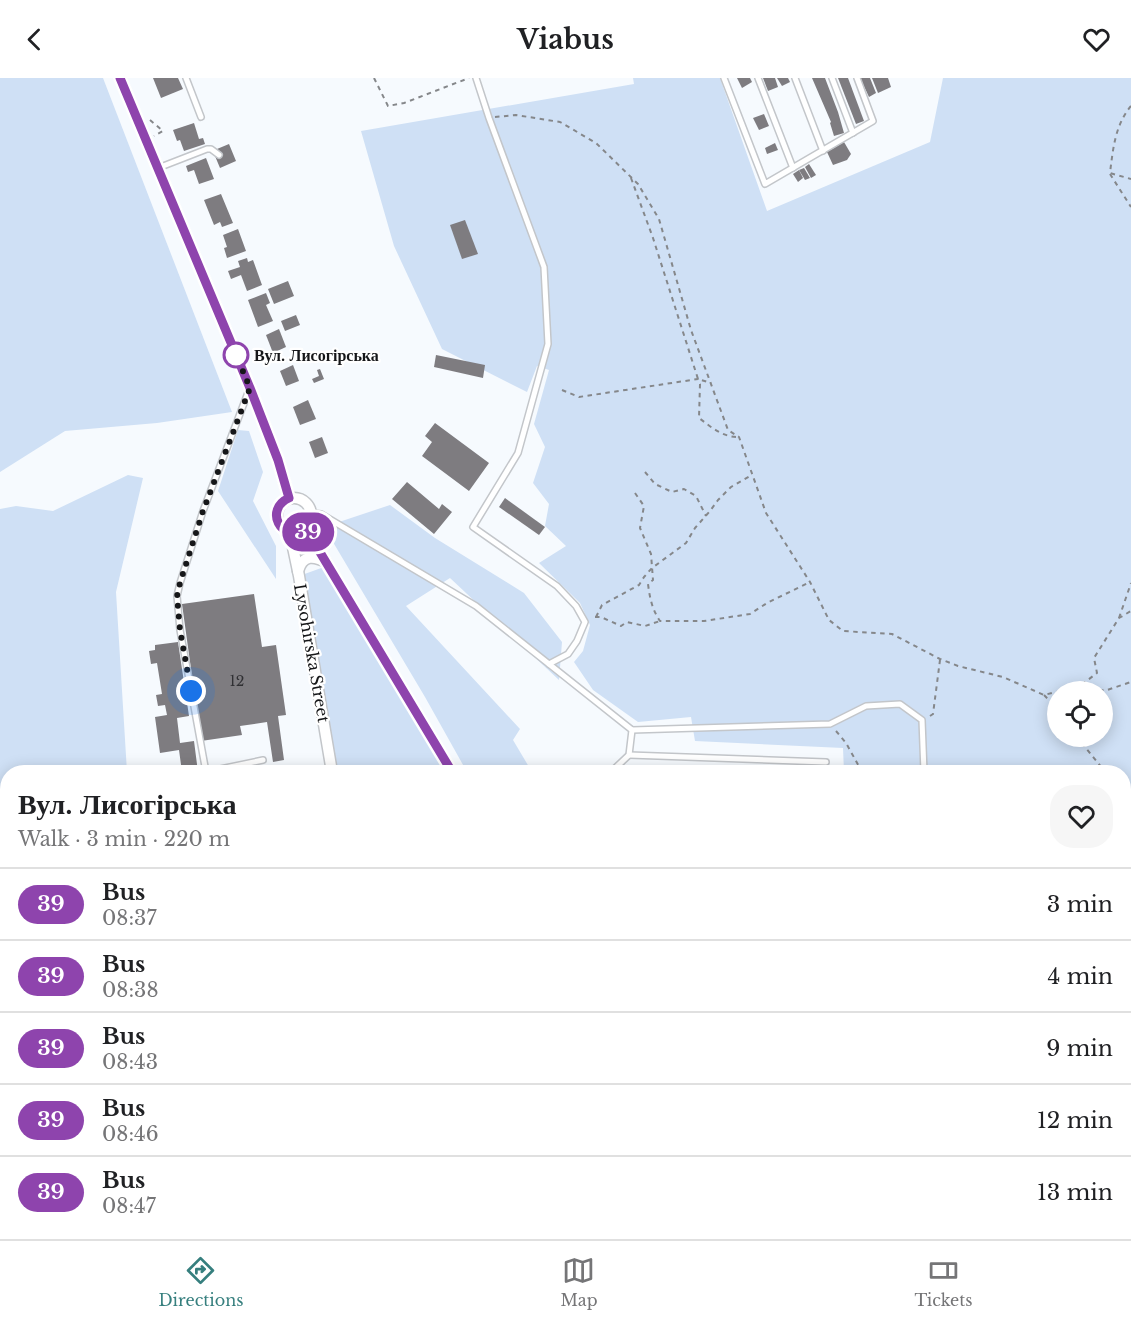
<!DOCTYPE html>
<meta charset="utf-8">
<style>
:root{--surface:#fff;--page:#f6f6f6;--text:#202124;--muted:#757577;--line:#e0e0e0;--accent:#367f7e}
body{margin:0;font-family:"Libre Baskerville",serif;background:var(--page);color:var(--text);height:100vh;display:flex;flex-direction:column;font-size:22px;white-space:nowrap}
*{box-sizing:border-box;margin:0}
p{font-size:20px;color:var(--muted)}
.icon{flex:none;width:33px;height:33px;fill:none;stroke:currentColor;stroke-width:2;stroke-linecap:round;stroke-linejoin:round}
.map{position:relative;flex:1;overflow:hidden}
.side{position:absolute;left:0px;top:687px;width:1131px;height:474px;display:flex;flex-direction:column;background:var(--surface);border-radius:24px 24px 0 0;box-shadow:0 3px 15px #0003}
.side>*{flex:none}
.badge{padding:0 12px;border-radius:20px;font-size:21px;line-height:39px}
.buttons{position:absolute;left:1047px;top:603px;display:grid;gap:12px}
.buttons a{display:grid;place-items:center;width:66px;height:66px;border-radius:50%;background:var(--surface);box-shadow:0 3px 15px #0003;font-size:30px}
.you{position:absolute;width:30px;height:30px;margin:-15px;border:4px solid #fff;border-radius:50%;background:#1a73e8;box-shadow:0 0 0 9px #1a73e833}
.map>.badge{position:absolute;translate:-50% -50%;box-shadow:0 0 0 3px #fff}
.round{display:grid;place-items:center;flex:none;width:63px;height:63px;border-radius:24px;background:var(--page)}
.head{display:flex;align-items:center;justify-content:space-between;height:102px;padding:0 18px}
h1{font-size:28px;font-weight:700;line-height:45px}
ul{padding:0;list-style:none}
li{display:flex;align-items:center;gap:18px;height:72px;padding:0 18px;border-top:2px solid var(--line)}
li div{flex:1}
li b{display:block;font-size:22px}
li em{font-style:normal}
li .badge{min-width:66px;font-weight:700;text-align:center}
header{display:flex;justify-content:space-between;align-items:center;height:78px;padding:0 18px;background:var(--surface);font-size:27px;font-weight:700}
.tab-bar{display:flex;justify-content:space-around;align-items:center;height:84px;border-top:2px solid var(--line);background:var(--surface);font-size:16px;color:var(--muted)}
.tab-bar a{display:grid;justify-items:center;gap:3px}
.tab-bar .current{color:var(--accent)}
.map>svg:first-child{display:block}
.green{fill:#cfe0f5;fill-rule:evenodd}
.building{fill:#7e7c80}
.lines{fill:none;stroke-linecap:round;stroke-linejoin:round}
.service-casing{stroke:#c3c6ca;stroke-width:8}
.minor-casing{stroke:#c3c6ca;stroke-width:13}
.path{stroke:#85878a;stroke-width:2;stroke-dasharray:4.5 4.5;stroke-linecap:butt}
.service{stroke:#fff;stroke-width:5}
.minor{stroke:#fff;stroke-width:10}
.line-casing{stroke:#fff;stroke-width:14}
.line{stroke:#8e44ad;stroke-width:9}
.walk{stroke:#161719;stroke-width:6;stroke-dasharray:0 10.8}
.stop-dot{fill:#fff;stroke:#8e44ad;stroke-width:3}
.labels{text-anchor:middle;dominant-baseline:central;stroke-width:4.5;stroke-linejoin:round;paint-order:stroke}
.number-label{font-size:14px;fill:#303033}
.stop-label{font-size:16px;font-weight:bold;fill:#161719;stroke:#fff;text-anchor:start}
.street-label{font-size:16px;fill:#161719;stroke:#fff}
</style>
<header><svg class="icon" aria-label="back" viewBox="0 0 24 24"><path d="M15 5l-7 7 7 7"/></svg>Viabus<svg class="icon" aria-label="heart" viewBox="0 0 24 24"><path d="M12 20l-8-8c-3-5 5-10 8-4 3-6 11-1 8 4z"/></svg></header>
<div class="map">
<svg width="1131" height="1161" viewBox="0 0 1131 1161">
<rect width="100%" height="100%" fill="#f6fafe"/>
<g class="green">
<path d="M0,0H103L232,334L157,345L65,353L0,394Z"/>
<path d="M633,0H720L767,133L930,64L943,0H1131V1161H827L824,1154H1124V694H844L843,670L695,663L691,639L638,644L593,612L574,584L583,573L590,547L580,525L539,485L566,468L545,448L549,426L533,405L545,369L534,346L549,292L537,288L527,314L442,271L394,168L361,53L634,6ZM1058,614H1102V658H1058Z"/>
<path d="M238,352L249,353L263,394L253,423L276,468V501L218,413Z"/>
<path d="M128,397L143,400L116,514L127,694H8L7,826L0,813V431L16,428L53,433Z"/>
<path d="M390,427L435,460L524,515L562,564L559,602L450,500L406,528L520,651L513,662L532,694H467L425,619L324,449Z"/>
<path d="M324,489L448,694H338L299,498Z"/>
<path d="M0,842L8,854L7,959L0,960Z"/>
<path d="M591,1154H798L802,1161H593Z"/>
</g>
<g class="building">
<path d="M153,0H178L183,11L161,20Z"/>
<path d="M737,0H750L752,4L742,10Z"/>
<path d="M763,0H775L778,9L768,13Z"/>
<path d="M777,0H788L790,4L782,8Z"/>
<path d="M812,0H825L838,34L844,55L834,58L830,45L831,44Z"/>
<path d="M838,0H848L864,43L856,46Z"/>
<path d="M860,0H870L876,15L869,19Z"/>
<path d="M872,0H888L891,9L878,15Z"/>
<path d="M764,36L769,48L759,52L753,40Z"/>
<path d="M194,45L199,61L203,60L205,66L184,73L180,62L177,63L173,52Z"/>
<path d="M844,64L851,76L847,82L833,87L827,74Z"/>
<path d="M775,65L778,72L767,76L765,70Z"/>
<path d="M229,66L236,83L220,90L215,78L219,77L217,71Z"/>
<path d="M206,80L214,101L199,106L194,92L188,94L186,88Z"/>
<path d="M809,86L816,97L811,100L805,89Z"/>
<path d="M804,90L810,100L805,102L799,92Z"/>
<path d="M799,92L803,100L798,104L793,96Z"/>
<path d="M221,116L233,145L222,149L220,144L214,147L204,122Z"/>
<path d="M465,142L478,176L462,181L450,147Z"/>
<path d="M238,151L246,173L227,180L224,170L227,169L223,157Z"/>
<path d="M247,180L248,184L253,182L262,207L247,213L241,197L231,201L228,193L240,189L238,183Z"/>
<path d="M288,203L294,218L274,226L268,211Z"/>
<path d="M266,215L270,225L266,227L273,243L258,249L248,222Z"/>
<path d="M296,237L300,247L285,253L281,243Z"/>
<path d="M279,251L286,269L273,275L266,257Z"/>
<path d="M436,277L485,287L483,300L434,289Z"/>
<path d="M293,287L299,303L286,308L280,293Z"/>
<path d="M320,291L324,301L314,305L312,301L319,298L317,292Z"/>
<path d="M308,322L316,341L300,347L293,329Z"/>
<path d="M435,345L489,385L469,413L422,378L432,364L425,358Z"/>
<path d="M322,359L328,375L315,380L309,364Z"/>
<path d="M407,404L439,431L442,426L452,434L434,456L392,421Z"/>
<path d="M505,420L545,449L539,457L499,429Z"/>
<path d="M254,516L262,569L276,567L286,637L278,638L284,682L273,684L267,644L240,648L242,657L201,663L182,526Z"/>
<path d="M178,564L189,638L177,640L180,665L194,663L198,694H182L179,672L160,675L155,639L167,637L165,627L158,628L156,617L162,616L157,585L151,586L149,573L155,572V567Z"/>
<path d="M8,1039V1132L0,1137V1043Z"/>
<path d="M562,1154H584L585,1161H562Z"/>
<path d="M295,1156L298,1159L303,1156L306,1161H285Z"/>
</g>
<g class="lines">
<g class="service-casing">
<g id="service">
<path d="M186,0L201,39"/>
<path d="M476,0L489,40L544,189L548,266L518,375L473,449L557,508L576,528L585,544L577,563L568,576L549,586"/>
<path d="M724,0L765,106L873,43L857,0"/>
<path d="M758,0L793,90"/>
<path d="M795,0L823,73"/>
<path d="M832,0L853,55"/>
<path d="M158,90L207,71H211L219,77"/>
<path d="M312,435L321,436L476,528L632,652L629,677L611,694"/>
<path d="M632,652L830,646L866,628L900,626L922,642L924,694"/>
<path d="M629,677L826,684"/>
<path d="M206,694L180,552L177,518L180,505L203,433L249,312"/>
<path d="M206,694L263,682"/>
<path d="M0,858L8,870"/>
<path d="M0,1036L8,1031"/>
<path d="M28,1161L38,1154"/>
<path d="M236,1161L249,1154"/>
</g>
</g>
<g class="minor-casing">
<g id="minor">
<path d="M120,0L250,310L278,382L289,420"/>
<circle cx="294" cy="437" r="17"/>
<path d="M306,451L452,694"/>
<path d="M290,455L299,498L332,694"/>
<path d="M298,493C303,476 314,478 326,484"/>
<path d="M545,1154V1161"/>
<path d="M815,1154L818,1161"/>
<path d="M273,1161L286,1154"/>
</g>
</g>
<g class="path">
<path d="M374,0L388,28L404,25L469,0"/>
<path d="M1131,28C1115,47 1113,71 1110,95L1131,101"/>
<path d="M495,39L516,37L560,44L596,65L638,106L659,141L691,252L728,352L739,359L766,435L810,504L829,542L843,553L892,556L940,581L958,588L1003,599L1044,617L1080,608L1088,613L1107,612L1131,604"/>
<path d="M150,42L163,53L154,58"/>
<path d="M1110,96L1131,129"/>
<path d="M631,100L653,160L698,301L711,305"/>
<path d="M562,312L579,319L698,301L700,306L699,340C711,349 721,358 736,359"/>
<path d="M645,394L655,406L672,414L684,411L696,418L706,438"/>
<path d="M635,415L644,428L640,450L651,476L653,502L648,506C650,521 652,531 660,543H704L750,536L767,525L810,504"/>
<path d="M595,539H601L621,548L627,544L645,548L660,543"/>
<path d="M596,539L602,527L639,507L644,499L652,490L686,465L695,450L710,433L718,422L731,409L752,397"/>
<path d="M1119,540L1131,505"/>
<path d="M1077,614L1080,608L1097,595L1094,580L1119,540L1131,533"/>
<path d="M1044,617L1052,625L1058,633"/>
<path d="M930,638L933,636L940,582"/>
<path d="M836,653L846,665L861,692L860,694"/>
<path d="M1076,658L1102,690L1111,694"/>
<path d="M1124,701L1131,704"/>
<path d="M1124,985H1131"/>
<path d="M682,1154L685,1161"/>
<path d="M872,1154L873,1161"/>
<path d="M949,1154V1161"/>
</g>
<use href="#service" class="service"/>
<use href="#minor" class="minor"/>
</g>
<g class="lines">
<g class="line-casing">
<path id="line" d="M120,0L250,310L278,382L289,420C264,431 280,465 306,451L452,694"/>
</g>
<use href="#line" class="line"/>
<path class="walk" d="M191,613L180,552L177,518L180,505L203,433L250,310L233,270L236,277"/>
</g>
<circle class="stop-dot" cx="236" cy="277" r="12"/>
<g class="labels">
<g class="number-label">
<text x="237" y="603">12</text>
</g>
<g class="stop-label">
<text x="254" y="277">Вул. Лисогірська</text>
</g>
<g class="street-label">
<text transform="translate(312 575) rotate(80)">Lysohirska Street</text>
</g>
</g>
</svg>
<div class="buttons">
<a><svg class="icon" aria-label="locate" viewBox="0 0 24 24"><circle cx="12" cy="12" r="6"/><path d="M12 2v4M12 18v4M2 12h4M18 12h4"/></svg></a>
</div>
<div class="you" style="left:191px;top:613px"></div>
<b class="badge" style="left:308px;top:454px;background:#8e44ad;color:#fff">39</b>
<section class="side">
<div class="head"><div><h1>Вул. Лисогірська</h1><p>Walk · 3 min · 220 m</p></div><a class="round"><svg class="icon" aria-label="heart" viewBox="0 0 24 24"><path d="M12 20l-8-8c-3-5 5-10 8-4 3-6 11-1 8 4z"/></svg></a></div>
<ul>
<li><span class="badge" style="background:#8e44ad;color:#fff">39</span><div><b>Bus</b><p>08:37</p></div><em>3 min</em></li>
<li><span class="badge" style="background:#8e44ad;color:#fff">39</span><div><b>Bus</b><p>08:38</p></div><em>4 min</em></li>
<li><span class="badge" style="background:#8e44ad;color:#fff">39</span><div><b>Bus</b><p>08:43</p></div><em>9 min</em></li>
<li><span class="badge" style="background:#8e44ad;color:#fff">39</span><div><b>Bus</b><p>08:46</p></div><em>12 min</em></li>
<li><span class="badge" style="background:#8e44ad;color:#fff">39</span><div><b>Bus</b><p>08:47</p></div><em>13 min</em></li>
</ul>
</section>
</div>
<nav class="tab-bar">
<a class="current"><svg class="icon" aria-label="directions" viewBox="0 0 24 24"><path d="M12 3l9 9-9 9-9-9zM9 14v-3h6M13 9l2 2-2 2"/></svg>Directions</a>
<a><svg class="icon" aria-label="map" viewBox="0 0 24 24"><path d="M3 6l6-2 6 2 6-2v14l-6 2-6-2-6 2zM9 4v14M15 6v14"/></svg>Map</a>
<a><svg class="icon" aria-label="tickets" viewBox="0 0 24 24"><path d="M3 7h18v10H3zM15 7v10"/></svg>Tickets</a>
</nav>
